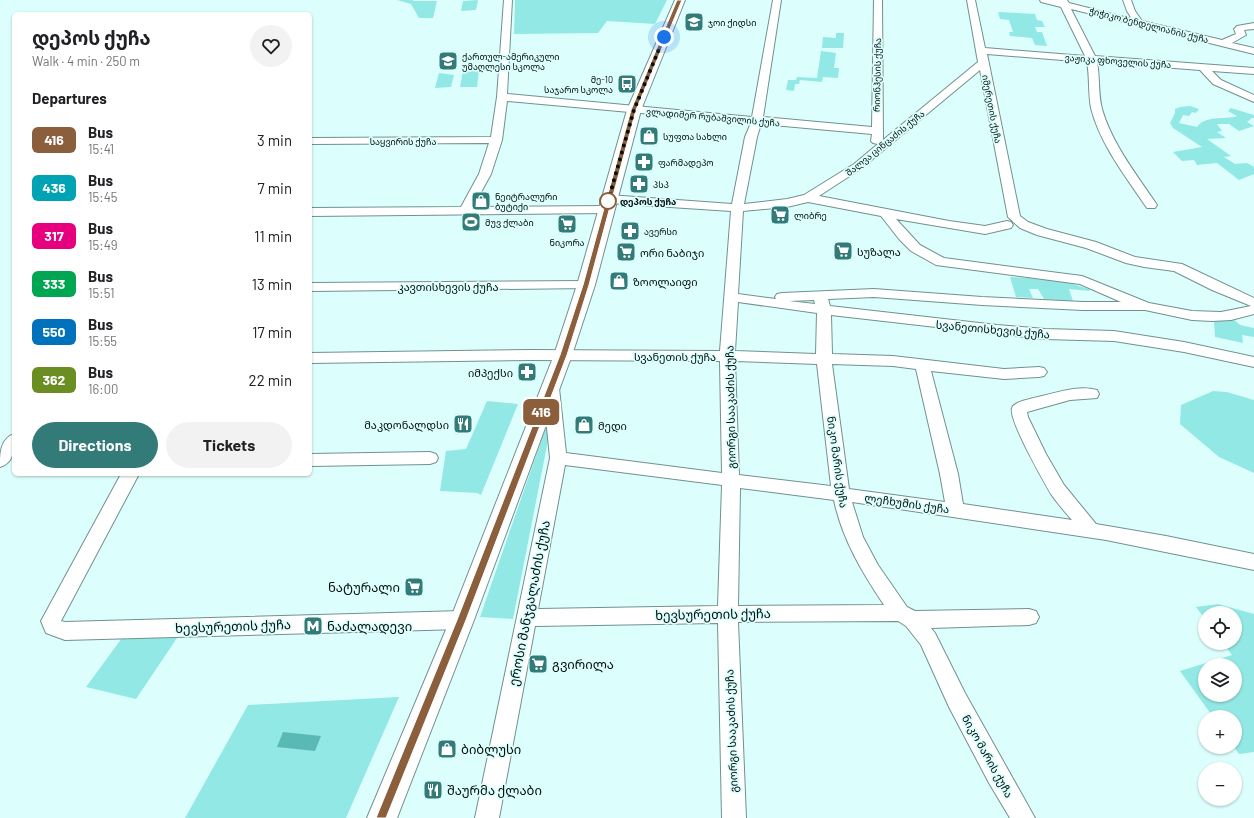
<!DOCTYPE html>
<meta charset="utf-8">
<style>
:root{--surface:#fff;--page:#f2f2f2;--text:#202124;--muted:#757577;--accent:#327b78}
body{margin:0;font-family:Barlow,"Noto Sans Georgian",sans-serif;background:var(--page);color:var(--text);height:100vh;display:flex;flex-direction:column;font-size:15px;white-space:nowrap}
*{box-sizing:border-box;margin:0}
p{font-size:13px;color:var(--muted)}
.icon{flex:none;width:22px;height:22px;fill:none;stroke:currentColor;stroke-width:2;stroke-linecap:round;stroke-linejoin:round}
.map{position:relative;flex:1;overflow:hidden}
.drawer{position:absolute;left:12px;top:12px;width:300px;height:464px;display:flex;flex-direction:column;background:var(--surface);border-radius:6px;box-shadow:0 1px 3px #0004}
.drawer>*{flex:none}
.badge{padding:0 8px;border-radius:6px;font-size:14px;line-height:26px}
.controls{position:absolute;left:1198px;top:606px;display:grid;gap:8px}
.controls a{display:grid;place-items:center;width:44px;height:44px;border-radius:50%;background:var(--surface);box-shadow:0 1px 3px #0004;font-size:20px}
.you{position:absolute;width:20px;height:20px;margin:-10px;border:3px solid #fff;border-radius:50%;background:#1a73e8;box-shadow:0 0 0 6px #1a73e833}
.map>.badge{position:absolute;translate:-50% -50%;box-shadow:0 0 0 2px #fff}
h2{padding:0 20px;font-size:15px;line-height:36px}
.round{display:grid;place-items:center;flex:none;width:42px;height:42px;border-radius:21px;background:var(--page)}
.overview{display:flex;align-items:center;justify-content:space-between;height:68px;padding:0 20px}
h1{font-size:19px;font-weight:700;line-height:30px}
.button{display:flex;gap:8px;margin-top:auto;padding:8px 20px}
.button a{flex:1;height:46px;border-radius:24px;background:var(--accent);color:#fff;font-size:16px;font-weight:700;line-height:46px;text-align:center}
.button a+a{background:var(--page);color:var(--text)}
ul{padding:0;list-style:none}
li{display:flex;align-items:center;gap:12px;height:48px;padding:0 20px}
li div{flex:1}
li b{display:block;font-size:15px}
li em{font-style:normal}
li .badge{min-width:44px;font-weight:700;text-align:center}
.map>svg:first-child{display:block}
.green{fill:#92e8e4;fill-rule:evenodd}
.water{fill:#5bb9b5}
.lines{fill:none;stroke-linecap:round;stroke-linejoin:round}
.minor-casing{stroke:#71918f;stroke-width:2}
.major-casing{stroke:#71918f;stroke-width:2}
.minor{fill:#fff;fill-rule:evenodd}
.major{fill:#fff;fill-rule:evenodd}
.line{fill:#8b5e3c;stroke:#fff}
.walk{stroke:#040f0e;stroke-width:4;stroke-dasharray:0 7.2}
.stop-dot{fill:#fff;stroke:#8b5e3c;stroke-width:2}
.labels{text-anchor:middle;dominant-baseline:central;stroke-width:3.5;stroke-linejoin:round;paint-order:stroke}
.far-poi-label{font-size:9px;fill:#040f0e;stroke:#dcfffd;text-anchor:start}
.far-street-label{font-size:9px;fill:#040f0e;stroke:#dcfffd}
.far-stop-label{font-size:9px;font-weight:bold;fill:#040f0e;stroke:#dcfffd;text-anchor:start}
.poi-label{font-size:11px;fill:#040f0e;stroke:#dcfffd;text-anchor:start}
.street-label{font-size:11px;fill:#040f0e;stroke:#dcfffd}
.near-poi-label{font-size:13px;fill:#040f0e;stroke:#dcfffd;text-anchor:start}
.near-street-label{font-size:13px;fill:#040f0e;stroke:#dcfffd}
</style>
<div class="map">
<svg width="1254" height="818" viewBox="0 0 1254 818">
<rect width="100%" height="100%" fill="#dcfffd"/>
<g class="green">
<path d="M397,0H413V1H437L433,18H419L411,4Z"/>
<path d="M478,0L476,10L461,11L463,1Z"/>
<path d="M515,0H667L655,24L607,21L598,33L514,34Z"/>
<path d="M998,12L1035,14L1037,20L1042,21L1045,27H1035L1037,32H1042L1047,46L1035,45L1032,38L1010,36L1009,32H1013L1009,20L1000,19Z"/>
<path d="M836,33H844L843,48H822L823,37L836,38Z"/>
<path d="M821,51L836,53L834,68H839L838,78L823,77L822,82L800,80L799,84H795L794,91L786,90L788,80H796L797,77L817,78Z"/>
<path d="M463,71H479L477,87H460Z"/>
<path d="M439,73L454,75L451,87L435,88Z"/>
<path d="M1190,106L1199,109L1196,113L1192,112L1189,116L1183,115L1179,123L1197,127C1205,115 1225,120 1237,116L1228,111L1231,108L1254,115V118H1252L1247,122L1254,126L1239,131L1229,124H1217L1222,131L1217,132L1226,138L1207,139L1231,156L1224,157L1235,164L1247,163L1254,167V174L1239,180L1217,163L1197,165L1194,160L1182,161L1173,152L1202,147L1173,128L1170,123L1175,113V109L1180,107Z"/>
<path d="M1010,277L1060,280L1089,289L1090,291L1069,289L1073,301L1044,299L1038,289H1029L1033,298L1016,297Z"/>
<path d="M1232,318L1240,325L1254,328V337L1242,335L1243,343L1215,337L1214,322Z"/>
<path d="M1213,391L1227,392L1254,400V473L1219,457L1180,424L1181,405Z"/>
<path d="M487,401L518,404L481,495L477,493L440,491L446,451L466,449Z"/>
<path d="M547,424L551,425L513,619L480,617Z"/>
<path d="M1218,604L1254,614V752L1239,754L1234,747L1235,717H1213L1180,671L1232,655L1223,643H1235V613H1205V619L1196,607ZM1205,665H1235V695H1205Z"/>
<path d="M179,635L136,699L86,687L122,638Z"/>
<path d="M399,697L346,818H185L248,705Z"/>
</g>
<path class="water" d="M283,732L321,736L315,751L277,747Z"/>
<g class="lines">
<g class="minor-casing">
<g id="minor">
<path d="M504,0H512L507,94L752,117L773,0H781L763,117L872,127L874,0H882L883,140L978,62L967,0H975L985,48L1085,56L1061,7L1041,2L1040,0H1067L1069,3L1132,19L1127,11L1123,0H1131L1135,11L1142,21L1222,40L1236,34L1234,29L1237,26L1254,23V29L1244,30L1246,35L1232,43L1254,48V54L1071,9L1095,56L1254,68V74L1212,71L1221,80L1254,95V102L1213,84L1200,70L1097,62C1100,78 1098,94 1102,109C1112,144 1137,175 1157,205L1155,208H1147C1126,177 1100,144 1091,108C1088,93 1090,77 1087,62L987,54L1020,216L1028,222L1047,229L1096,242L1135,257L1182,264L1254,298V314L1231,320L1212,321L1192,320L1145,310H1083L982,305L874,297L828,299L830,306L997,325L1045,329L1114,331L1184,342L1254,357V367L1184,352L1114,341L1045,339L997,334L831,315L832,354L893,356L1004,369L1039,367L1044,368L1047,372L1044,376L1039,377L1004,379L931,371L958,474L963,504L1072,520C1065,512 1057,503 1051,494C1044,482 1008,419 1012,408C1014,401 1035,398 1042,396C1059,392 1079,385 1097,390L1099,394L1097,398L1070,400L1027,412L1028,417L1046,454L1064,485L1096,524L1166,536L1254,554V570L1106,540L852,502L863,537L878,565L907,607L915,611L1029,609L1036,611L1039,617L1036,623L1029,625L931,628L935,633L965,693L1035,818H1010L989,783L949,707L921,645L906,626L898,621L738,622L746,818H722L718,623L535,626L499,818H475L550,458L543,388L545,384L551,383L557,384L559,388L566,453L722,473L720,361L530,360L310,363V353L530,350L720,351L731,211L609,203L605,202L603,199L605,196L609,195L732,204L745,137L751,123L507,101L502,140L491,174L473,207L605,206L609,207L611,210L609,213L310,216V208L461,207L479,174L489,143L310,144V138L491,137L497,97ZM980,70L1008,217L1020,228L1037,235L1086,248L1126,263L1144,267L1174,271L1212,290L1251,306L1221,312L1192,311L1149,303L1082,276L944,258L920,245L896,219L985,234L1011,228L1013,225L1011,222L1007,221L985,226L949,221L819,196L862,168ZM761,124L872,134L871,141L873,143L878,144L854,164L804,195L787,199L744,204L757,137ZM808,202L881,216L899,239L911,251L936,265L1080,284L1121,302H1083L982,297L874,289L782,293L777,294L775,297L776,299L738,294L743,211L787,207ZM814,300L815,304L789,301ZM738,302L817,313L816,354L735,351ZM735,361L817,364L831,486L739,475ZM832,364L893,366L916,369L940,474L945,502L849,489ZM565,465L722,485L718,606L538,609ZM740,488L834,500C842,539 862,572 884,605L738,606Z"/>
<path d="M586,281L591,282L593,285L591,288L310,291V283Z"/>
<path d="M14,434C14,447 15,463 0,467C0,454 0,439 14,434Z"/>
<path d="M430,452L436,454L438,458L436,462L430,464L310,466V454Z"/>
<path d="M121,474H139L61,621L65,622L462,611L469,614L472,620L469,626L462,629L65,640L46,633L41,621Z"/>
</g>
</g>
<g class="major-casing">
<path id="major" d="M675,0H685L641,110L595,285L572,355L474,620L397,818H367L450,620L554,355L577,285L627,110Z"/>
</g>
<use href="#minor" class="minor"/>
<use href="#major" class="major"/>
</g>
<path class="line" d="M677,0H682L636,110L589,285L567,355L466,620L386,818H376L457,620L560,355L583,285L631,110Z"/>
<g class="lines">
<path class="walk" d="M608,201L634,110L664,37"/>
</g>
<defs>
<g id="school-square" transform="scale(1)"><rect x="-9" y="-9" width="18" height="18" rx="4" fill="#327b78" stroke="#dcfffd"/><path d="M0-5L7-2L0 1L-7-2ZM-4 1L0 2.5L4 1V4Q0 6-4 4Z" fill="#fff"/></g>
<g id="bus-square" transform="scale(1)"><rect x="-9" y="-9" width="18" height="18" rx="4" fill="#327b78" stroke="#dcfffd"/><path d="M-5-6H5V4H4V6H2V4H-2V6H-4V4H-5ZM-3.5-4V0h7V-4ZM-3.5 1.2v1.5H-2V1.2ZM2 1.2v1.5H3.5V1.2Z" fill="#fff"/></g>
<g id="shop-square" transform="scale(1)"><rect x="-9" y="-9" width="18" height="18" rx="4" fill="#327b78" stroke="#dcfffd"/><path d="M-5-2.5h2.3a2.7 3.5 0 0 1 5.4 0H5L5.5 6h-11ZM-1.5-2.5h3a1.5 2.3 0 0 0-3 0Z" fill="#fff"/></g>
<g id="pharmacy-square" transform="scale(1)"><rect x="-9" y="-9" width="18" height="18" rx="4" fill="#327b78" stroke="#dcfffd"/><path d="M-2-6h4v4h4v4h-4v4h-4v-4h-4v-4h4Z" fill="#fff"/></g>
<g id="supermarket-square" transform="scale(1)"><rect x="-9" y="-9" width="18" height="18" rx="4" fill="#327b78" stroke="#dcfffd"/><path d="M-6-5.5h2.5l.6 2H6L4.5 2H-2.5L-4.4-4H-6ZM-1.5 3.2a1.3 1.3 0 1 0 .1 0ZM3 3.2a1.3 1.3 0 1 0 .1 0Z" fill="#fff"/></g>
<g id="stadium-square" transform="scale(1)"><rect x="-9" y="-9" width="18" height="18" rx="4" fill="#327b78" stroke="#dcfffd"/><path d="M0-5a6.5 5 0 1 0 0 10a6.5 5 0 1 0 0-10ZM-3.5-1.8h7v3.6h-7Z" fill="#fff"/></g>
<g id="restaurant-square" transform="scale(1)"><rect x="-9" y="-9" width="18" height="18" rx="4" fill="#327b78" stroke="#dcfffd"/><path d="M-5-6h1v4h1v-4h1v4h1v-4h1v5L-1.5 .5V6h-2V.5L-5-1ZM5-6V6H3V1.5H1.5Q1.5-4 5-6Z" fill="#fff"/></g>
<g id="metro-square" transform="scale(1)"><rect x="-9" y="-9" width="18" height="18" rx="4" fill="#327b78" stroke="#dcfffd"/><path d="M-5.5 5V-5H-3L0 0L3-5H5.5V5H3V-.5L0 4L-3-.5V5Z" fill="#fff"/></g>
</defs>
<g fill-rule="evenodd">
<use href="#school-square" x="694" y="22"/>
<use href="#school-square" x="448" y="61"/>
<use href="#bus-square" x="627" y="84"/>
<use href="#shop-square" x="649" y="136"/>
<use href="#pharmacy-square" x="644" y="162"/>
<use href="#pharmacy-square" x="639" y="184"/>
<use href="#shop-square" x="481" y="201"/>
<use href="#supermarket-square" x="780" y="215"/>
<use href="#stadium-square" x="471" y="222"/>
<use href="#supermarket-square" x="567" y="224"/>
<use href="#pharmacy-square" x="630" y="231"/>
<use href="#supermarket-square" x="843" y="251"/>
<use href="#supermarket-square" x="626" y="252"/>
<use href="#shop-square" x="619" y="281"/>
<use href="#pharmacy-square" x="527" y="372"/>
<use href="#restaurant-square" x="463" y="424"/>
<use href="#shop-square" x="584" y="425"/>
<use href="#supermarket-square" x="414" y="587"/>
<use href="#metro-square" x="313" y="626"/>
<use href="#supermarket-square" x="538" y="664"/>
<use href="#shop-square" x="447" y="749"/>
<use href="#restaurant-square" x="433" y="790"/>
</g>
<circle class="stop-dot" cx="608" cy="201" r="8"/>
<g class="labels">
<g class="far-poi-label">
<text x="708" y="22">ჯოი ქიდსი</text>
<text x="462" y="56">ქართულ-ამერიკული<tspan x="462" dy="10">უმაღლესი სკოლა</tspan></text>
<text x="613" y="79" text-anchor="end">მე-10<tspan x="613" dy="10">საჯარო სკოლა</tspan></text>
<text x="663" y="136">სუფთა სახლი</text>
<text x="658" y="162">ფარმადეპო</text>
<text x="653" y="184">პსპ</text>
<text x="495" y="196">ნეიტრალური<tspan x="495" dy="10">ბუტიქი</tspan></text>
<text x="794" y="215">ლიბრე</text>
<text x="485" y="222">მუვ ქლაბი</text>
<text x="644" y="231">ავერსი</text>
<text x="567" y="242" text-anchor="middle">ნიკორა</text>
</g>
<g class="far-street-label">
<text transform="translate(1149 25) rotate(14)">ჭიჭიკო ბენდელიანის ქუჩა</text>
<text transform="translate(1118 61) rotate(4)">ვაჟიკა ფხოველის ქუჩა</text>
<text transform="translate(877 75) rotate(-89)">რიონჰესის ქუჩა</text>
<text transform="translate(992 109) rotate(79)">იმერეთის ქუჩა</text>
<text transform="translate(713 117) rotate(5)">ვლადიმერ რუბაშვილის ქუჩა</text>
<text x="403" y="141">საყვირის ქუჩა</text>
<text transform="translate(885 143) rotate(-39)">შალვა ცინცაძის ქუჩა</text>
</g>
<g class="far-stop-label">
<text x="620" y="201">დეპოს ქუჩა</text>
</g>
<g class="poi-label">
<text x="857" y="251">სუზალა</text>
<text x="640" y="252">ორი ნაბიჯი</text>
<text x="633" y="281">ზოოლაიფი</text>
<text x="513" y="372" text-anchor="end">იმპექსი</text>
<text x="449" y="424" text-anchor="end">მაკდონალდსი</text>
<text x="598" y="425">მედი</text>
</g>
<g class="street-label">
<text x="448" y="286">კავთისხევის ქუჩა</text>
<text transform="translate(993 329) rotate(5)">სვანეთისხევის ქუჩა</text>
<text x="675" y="356">სვანეთის ქუჩა</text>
<text transform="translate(730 407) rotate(-91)">გიორგი სააკაძის ქუჩა</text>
<text transform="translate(838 462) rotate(82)">ნიკო მარის ქუჩა</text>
<text transform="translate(907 503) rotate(8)">ლეჩხუმის ქუჩა</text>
<text transform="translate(731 731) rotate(-92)">გიორგი სააკაძის ქუჩა</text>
<text transform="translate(988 756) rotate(61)">ნიკო მარის ქუჩა</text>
</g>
<g class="near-poi-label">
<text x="400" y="587" text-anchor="end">ნატურალი</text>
<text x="327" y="626">ნაძალადევი</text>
<text x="552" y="664">გვირილა</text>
<text x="461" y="749">ბიბლუსი</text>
<text x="447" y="790">შაურმა ქლაბი</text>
</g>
<g class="near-street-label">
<text transform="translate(529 603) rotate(-79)">ეროსი მანჯგალაძის ქუჩა</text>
<text transform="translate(713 614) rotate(-1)">ხევსურეთის ქუჩა</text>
<text transform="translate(233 626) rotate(-2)">ხევსურეთის ქუჩა</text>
</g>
</g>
</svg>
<div class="controls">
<a><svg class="icon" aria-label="locate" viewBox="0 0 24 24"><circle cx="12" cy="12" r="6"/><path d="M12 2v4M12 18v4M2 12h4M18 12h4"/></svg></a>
<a><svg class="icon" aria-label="layers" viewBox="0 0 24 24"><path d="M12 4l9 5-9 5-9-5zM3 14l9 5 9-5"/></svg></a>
<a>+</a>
<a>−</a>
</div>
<div class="you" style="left:664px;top:37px"></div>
<b class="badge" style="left:541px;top:412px;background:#8b5e3c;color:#fff">416</b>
<section class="drawer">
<div class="overview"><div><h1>დეპოს ქუჩა</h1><p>Walk · 4 min · 250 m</p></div><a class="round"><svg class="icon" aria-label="heart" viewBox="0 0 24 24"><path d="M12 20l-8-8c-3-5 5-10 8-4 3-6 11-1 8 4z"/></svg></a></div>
<h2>Departures</h2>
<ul>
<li><span class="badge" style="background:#8b5e3c;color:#fff">416</span><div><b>Bus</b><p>15:41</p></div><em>3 min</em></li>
<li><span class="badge" style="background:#00a3b4;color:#fff">436</span><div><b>Bus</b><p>15:45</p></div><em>7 min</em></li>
<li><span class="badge" style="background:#e6007e;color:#fff">317</span><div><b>Bus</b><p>15:49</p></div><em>11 min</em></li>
<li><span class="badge" style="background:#00a651;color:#fff">333</span><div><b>Bus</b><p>15:51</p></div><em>13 min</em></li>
<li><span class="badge" style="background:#0072bc;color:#fff">550</span><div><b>Bus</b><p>15:55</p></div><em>17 min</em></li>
<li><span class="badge" style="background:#6b8e23;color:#fff">362</span><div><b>Bus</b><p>16:00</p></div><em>22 min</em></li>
</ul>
<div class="button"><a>Directions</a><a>Tickets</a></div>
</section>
</div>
